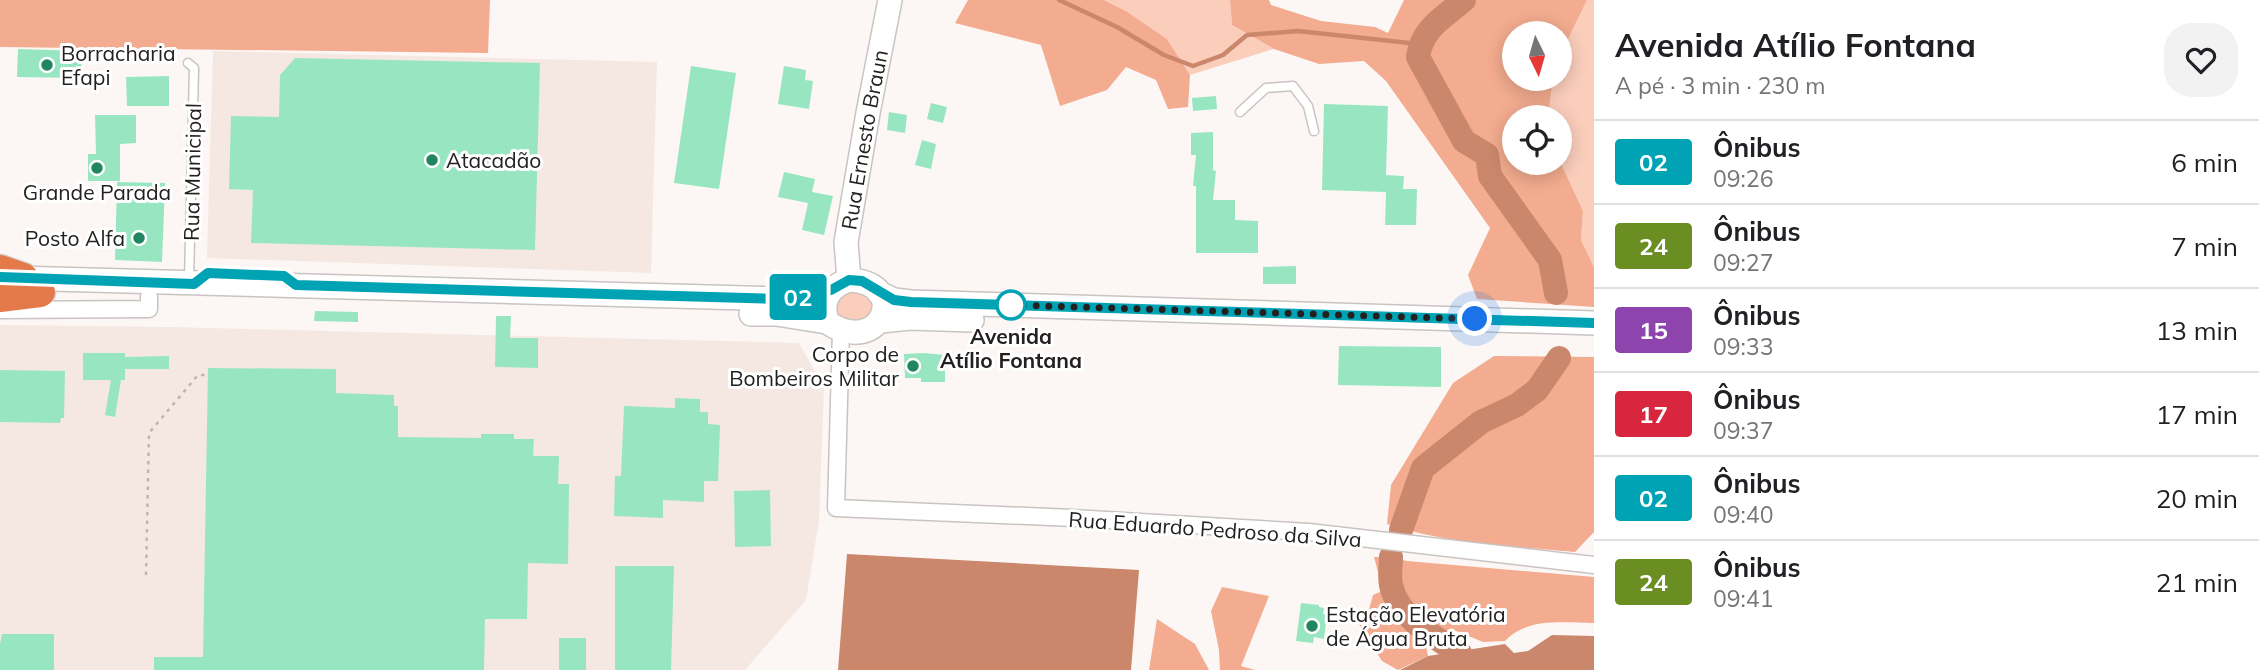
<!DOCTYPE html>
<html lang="pt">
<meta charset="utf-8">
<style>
:root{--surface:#fff;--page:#f2f2f2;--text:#202124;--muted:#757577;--line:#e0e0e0}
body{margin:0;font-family:Mulish,sans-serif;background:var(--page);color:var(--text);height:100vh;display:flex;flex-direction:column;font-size:26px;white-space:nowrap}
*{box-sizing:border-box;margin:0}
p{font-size:23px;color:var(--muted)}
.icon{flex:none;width:38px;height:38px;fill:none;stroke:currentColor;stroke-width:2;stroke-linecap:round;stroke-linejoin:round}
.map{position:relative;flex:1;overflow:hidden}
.sheet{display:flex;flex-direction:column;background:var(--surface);width:665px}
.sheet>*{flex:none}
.badge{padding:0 14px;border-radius:5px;font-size:24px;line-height:46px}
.needle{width:46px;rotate:175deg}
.tools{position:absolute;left:1502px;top:21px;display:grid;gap:14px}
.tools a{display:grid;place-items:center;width:70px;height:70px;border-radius:50%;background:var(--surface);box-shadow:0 4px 18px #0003;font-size:35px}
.you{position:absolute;width:35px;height:35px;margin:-18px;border:5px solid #fff;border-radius:50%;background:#1a73e8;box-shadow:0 0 0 10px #1a73e833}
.map>.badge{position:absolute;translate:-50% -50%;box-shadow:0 0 0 4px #fff}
.round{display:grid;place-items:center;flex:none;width:74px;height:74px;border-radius:28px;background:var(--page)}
.overview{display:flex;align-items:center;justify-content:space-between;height:119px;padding:0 21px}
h1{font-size:33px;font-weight:700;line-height:52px}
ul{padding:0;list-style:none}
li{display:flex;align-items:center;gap:21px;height:84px;padding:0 21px;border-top:2px solid var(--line)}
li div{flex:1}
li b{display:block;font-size:26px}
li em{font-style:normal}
li .badge{min-width:77px;font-weight:700;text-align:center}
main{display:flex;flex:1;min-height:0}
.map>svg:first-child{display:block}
.built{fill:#f5e8e2}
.green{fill:#fbcebc}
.forest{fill:#f3ac8f}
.water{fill:#cb876b}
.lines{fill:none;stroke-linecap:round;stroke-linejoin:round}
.stream{stroke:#cb876b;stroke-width:4.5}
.river{stroke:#cb876b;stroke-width:24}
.building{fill:#98e6c1}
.lane-casing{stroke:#c9c4c2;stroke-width:11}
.street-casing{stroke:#c9c4c2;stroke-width:19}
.secondary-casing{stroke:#c9c4c2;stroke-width:26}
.highway-casing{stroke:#d3d3d2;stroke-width:33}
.path{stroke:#bab6b4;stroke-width:2.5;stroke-dasharray:3.5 5;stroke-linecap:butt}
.lane{stroke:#fff;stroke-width:8}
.street{stroke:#fff;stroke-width:16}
.secondary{stroke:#fff;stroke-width:23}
.highway{stroke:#e4794a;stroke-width:30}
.line-casing{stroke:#fff;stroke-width:16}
.line{stroke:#00a3b4;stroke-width:10}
.walk{stroke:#232120;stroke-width:7;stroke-dasharray:0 12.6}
.poi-dot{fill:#208560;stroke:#fff;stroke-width:2.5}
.stop-dot{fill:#fff;stroke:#00a3b4;stroke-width:3.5}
.labels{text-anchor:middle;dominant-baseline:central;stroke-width:6;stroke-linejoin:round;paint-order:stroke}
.poi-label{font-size:21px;fill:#232120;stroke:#fff;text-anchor:start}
.street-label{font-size:21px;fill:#232120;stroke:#fff}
.stop-label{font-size:21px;font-weight:bold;fill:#232120;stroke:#fff}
</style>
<main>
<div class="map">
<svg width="1594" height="670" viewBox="0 0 1594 670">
<rect width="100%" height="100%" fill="#fcf7f5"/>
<g class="built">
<path d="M213,51L657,62L651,273L207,258Z"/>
<path d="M0,325L172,327L799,343L824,387L819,521L806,600L745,670H0Z"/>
</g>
<g class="green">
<path d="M1104,0H1230L1232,25L1274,49L1190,75L1167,39L1126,11Z"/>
<path d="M1587,0H1594V267L1581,240L1583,211L1559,159V117H1548L1553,79H1559V58Z"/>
<path d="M853,290L864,291L878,307L861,323L836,318L834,303L841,295Z"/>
</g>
<g class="forest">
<path d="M0,0H490L488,53L0,47Z"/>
<path d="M968,0H1104L1126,11L1167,39L1190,75L1188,107L1168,109L1156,80L1126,67L1107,90L1060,106L1041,45L955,23Z"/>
<path d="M1230,0H1269L1271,5L1321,21L1375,27L1388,33L1404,0H1587L1559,58V33H1514V79H1553L1548,117H1514V163H1559V159L1583,211L1581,240L1594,267V307L1477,299L1468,275L1490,228L1386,81L1364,61L1319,64L1274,49L1232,25Z"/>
<path d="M1494,356L1594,357V532L1575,552C1512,546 1447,544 1387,524L1391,485L1453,383Z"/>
<path d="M1374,557H1391L1407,561L1594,577V623C1564,623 1527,617 1505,641L1483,642L1454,630L1437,639L1425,640L1428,656L1398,670L1382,661L1353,615L1366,620L1373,595L1380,592L1379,576Z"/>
<path d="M1222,587L1269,596L1241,666L1255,670H1220L1219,650L1211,611Z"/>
<path d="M1157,619L1195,644L1209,670H1149Z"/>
</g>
<g class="water">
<path d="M847,554L1139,570L1131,670H838Z"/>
<path d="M1552,635L1594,636V670H1400L1428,656L1505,644L1514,653L1528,651Z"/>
</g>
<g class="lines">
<path class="stream" d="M1059,0L1117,27L1164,55L1193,66L1223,55L1247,35L1298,31L1419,44"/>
<g class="river">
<path d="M1464,0C1443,18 1422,28 1418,57L1464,141L1487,155L1490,176L1550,260L1556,293"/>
<path d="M1401,530L1423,468L1481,422L1517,405L1537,390L1559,358"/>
<path d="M1391,557C1391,566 1389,576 1391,585C1398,617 1433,637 1460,653L1462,670"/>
</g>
</g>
<g class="building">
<path d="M18,49L82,51L81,78L17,77Z"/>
<path d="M295,58L540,63L535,250L251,243L253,190L229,189L231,116L279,117L280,75Z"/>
<path d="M691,66L736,73L719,189L674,183Z"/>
<path d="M784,66L806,70L805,80L813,81L809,109L778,104Z"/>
<path d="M169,76V106H127L126,77Z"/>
<path d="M1216,96L1217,109L1193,111L1192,98Z"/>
<path d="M931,103L947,107L943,123L927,119Z"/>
<path d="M1324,104L1388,106L1386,175L1404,176L1403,189H1417L1416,225H1385L1386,192L1322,190Z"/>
<path d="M889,112L907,115L905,133L887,130Z"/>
<path d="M95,115H136V143L120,144V181H88V154H96Z"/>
<path d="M1213,132V170L1216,171L1213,200H1235V220L1258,221V253H1196V186H1193L1196,155H1191V133Z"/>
<path d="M922,140L936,144L931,169L915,165Z"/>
<path d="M784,172L815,179L812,192L833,196L824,235L802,230L808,203L778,197Z"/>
<path d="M117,182L165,183L162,262L115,260Z"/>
<path d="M1296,266V284H1263V267Z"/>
<path d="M315,311L358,312V322L314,321Z"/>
<path d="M496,316H511L510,338H538V368L495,367Z"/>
<path d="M1339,346L1441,347V387L1338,385Z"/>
<path d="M83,353H125V357L169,356V369H125V380H121L115,417L105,415L111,380H83Z"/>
<path d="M924,353L945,355V382H921V378H905L904,354Z"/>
<path d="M208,368L336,369V393L394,395V406H398V437L481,438V434H514V439H534L533,456H559L558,484H569L568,564L528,563L527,619H485L484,670H154V657H203Z"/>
<path d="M0,370L65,371L64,418H61L60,423L0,422Z"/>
<path d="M675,398L700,399V412H708V424L720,425L718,481H704V502L663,500V518L614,516L615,476H621L624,406L675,408Z"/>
<path d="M770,490L771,546L735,547L734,491Z"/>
<path d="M615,566H674L671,670H615Z"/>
<path d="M1301,603L1319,605V607L1324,608L1323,614H1327L1324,639L1314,637L1313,643L1296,641Z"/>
<path d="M2,634H54V670H0V644Z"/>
<rect x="559" y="638" width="27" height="32"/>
</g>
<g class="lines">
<g class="lane-casing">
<g id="lane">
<path d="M188,63L194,68L189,281"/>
<path d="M1240,112L1266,88L1293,86L1308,106L1314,131"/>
</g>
</g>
<g class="street-casing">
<g id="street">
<path d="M0,310L149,309V297"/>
<path d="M841,330L836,508L1073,518L1309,532L1594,565"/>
</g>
</g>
<g class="secondary-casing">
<g id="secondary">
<path d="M16,278L778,299L831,290"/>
<path id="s1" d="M849,280L846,242L868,113L890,0"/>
<path d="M849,280C913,283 880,359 827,322C821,301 828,287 849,280Z"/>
<path d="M879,293L894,300L911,302L1594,323"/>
<path d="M751,314H776L827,322"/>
<path d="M881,321L910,318L972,320"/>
</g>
</g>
<g class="highway-casing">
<g id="highway">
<path d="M0,270L23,278"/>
<path d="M0,297L40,292"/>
</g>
</g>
<path class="path" d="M146,575L149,433L198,375H208"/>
<use href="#lane" class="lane"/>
<use href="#street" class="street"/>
<use href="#secondary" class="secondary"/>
<use href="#highway" class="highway"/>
</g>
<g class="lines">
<g class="line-casing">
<path id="line" d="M0,277L194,284L208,273L284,276L296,285L778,299L810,295L831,290L849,280L862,281L894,300L911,302L1594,323"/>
</g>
<use href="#line" class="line"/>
<path class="walk" d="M1011,305L1475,319"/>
</g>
<g class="poi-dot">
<circle cx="47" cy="65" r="7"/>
<circle cx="432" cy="160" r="7"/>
<circle cx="97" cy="168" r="7"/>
<circle cx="139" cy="238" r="7"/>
<circle cx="913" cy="366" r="7"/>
<circle cx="1312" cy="626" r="7"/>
</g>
<circle class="stop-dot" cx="1011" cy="305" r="14"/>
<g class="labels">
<g class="poi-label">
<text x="61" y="53">Borracharia<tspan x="61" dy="24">Efapi</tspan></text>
<text x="446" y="160">Atacadão</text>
<text x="97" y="192" text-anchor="middle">Grande Parada</text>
<text x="125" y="238" text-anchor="end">Posto Alfa</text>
<text x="899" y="354" text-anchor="end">Corpo de<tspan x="899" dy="24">Bombeiros Militar</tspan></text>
<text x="1326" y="614">Estação Elevatória<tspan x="1326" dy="24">de Água Bruta</tspan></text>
</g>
<g class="street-label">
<text stroke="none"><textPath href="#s1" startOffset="142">Rua Ernesto Braun</textPath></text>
<text transform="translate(192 172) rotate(-89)">Rua Municipal</text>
<text transform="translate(1215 529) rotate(4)">Rua Eduardo Pedroso da Silva</text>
</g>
<g class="stop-label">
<text x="1011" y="336">Avenida<tspan x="1011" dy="24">Atílio Fontana</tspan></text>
</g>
</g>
</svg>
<div class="tools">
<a><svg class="needle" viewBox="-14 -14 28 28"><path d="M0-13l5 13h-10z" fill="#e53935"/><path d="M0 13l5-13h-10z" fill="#757577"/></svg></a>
<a><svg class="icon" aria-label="locate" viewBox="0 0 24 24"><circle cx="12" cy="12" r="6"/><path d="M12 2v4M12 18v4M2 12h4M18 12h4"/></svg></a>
</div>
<div class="you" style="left:1475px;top:319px"></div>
<b class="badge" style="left:798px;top:297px;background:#00a3b4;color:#fff">02</b>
</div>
<section class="sheet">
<div class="overview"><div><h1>Avenida Atílio Fontana</h1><p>A pé · 3 min · 230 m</p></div><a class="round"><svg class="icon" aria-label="heart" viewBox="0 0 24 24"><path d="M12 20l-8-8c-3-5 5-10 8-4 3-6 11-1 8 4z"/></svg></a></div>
<ul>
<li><span class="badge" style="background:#00a3b4;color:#fff">02</span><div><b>Ônibus</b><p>09:26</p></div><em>6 min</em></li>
<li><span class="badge" style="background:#6b8e23;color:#fff">24</span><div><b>Ônibus</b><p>09:27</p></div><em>7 min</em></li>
<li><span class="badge" style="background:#8e44ad;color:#fff">15</span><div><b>Ônibus</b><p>09:33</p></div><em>13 min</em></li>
<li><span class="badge" style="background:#d7263d;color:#fff">17</span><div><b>Ônibus</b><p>09:37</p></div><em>17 min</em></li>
<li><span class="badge" style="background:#00a3b4;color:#fff">02</span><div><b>Ônibus</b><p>09:40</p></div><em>20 min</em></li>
<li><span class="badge" style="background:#6b8e23;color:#fff">24</span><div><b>Ônibus</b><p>09:41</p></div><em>21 min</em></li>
</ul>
</section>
</main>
